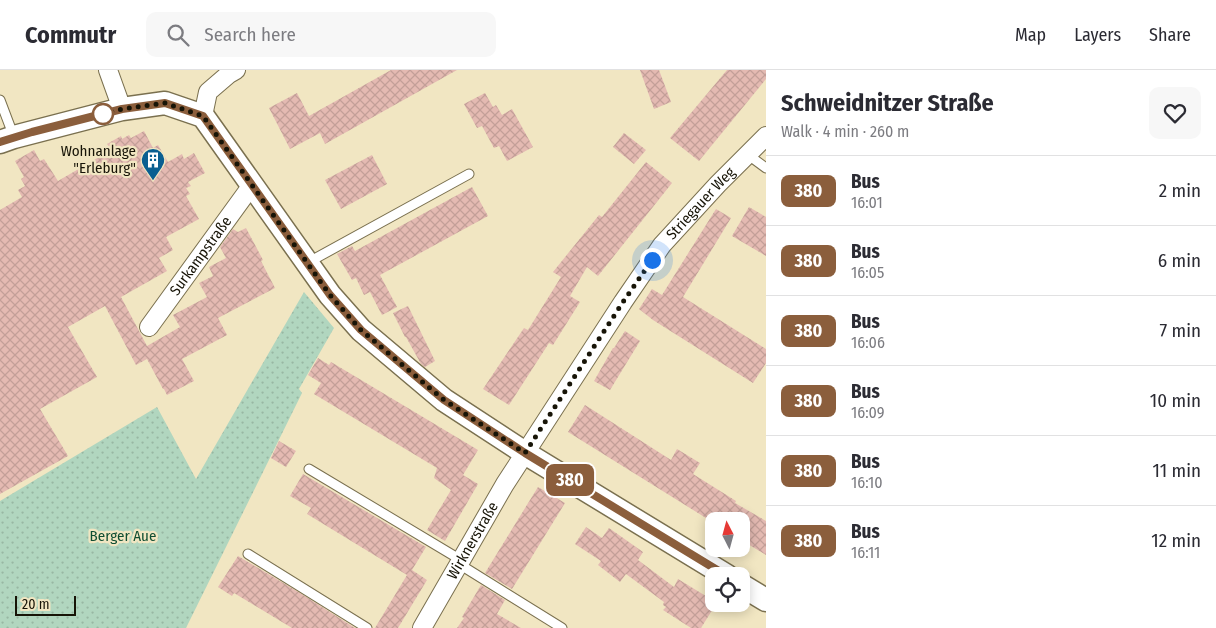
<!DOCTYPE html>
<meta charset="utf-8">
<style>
:root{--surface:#fff;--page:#f7f7f7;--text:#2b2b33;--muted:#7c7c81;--line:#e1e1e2}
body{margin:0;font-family:"Fira Sans Condensed",sans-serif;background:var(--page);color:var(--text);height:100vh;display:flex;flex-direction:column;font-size:19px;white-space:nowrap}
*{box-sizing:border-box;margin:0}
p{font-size:16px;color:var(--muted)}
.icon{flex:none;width:28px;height:28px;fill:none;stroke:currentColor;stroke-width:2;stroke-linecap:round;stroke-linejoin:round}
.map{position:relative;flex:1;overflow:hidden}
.sheet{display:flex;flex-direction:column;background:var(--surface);width:450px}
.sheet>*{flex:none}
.badge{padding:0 10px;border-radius:8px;font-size:18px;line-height:32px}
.needle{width:32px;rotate:354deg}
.tools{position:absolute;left:705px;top:442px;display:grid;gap:10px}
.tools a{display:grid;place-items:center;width:45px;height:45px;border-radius:10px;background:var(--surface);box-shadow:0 2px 12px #0003;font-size:25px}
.scale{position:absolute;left:15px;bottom:12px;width:61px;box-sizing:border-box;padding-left:5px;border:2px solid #171407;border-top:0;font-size:14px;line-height:18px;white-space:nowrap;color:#171407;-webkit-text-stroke:4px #f1e6c2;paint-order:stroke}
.you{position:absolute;width:25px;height:25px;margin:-12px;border:4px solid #fff;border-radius:50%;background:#1a73e8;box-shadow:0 0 0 8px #1a73e833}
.map>.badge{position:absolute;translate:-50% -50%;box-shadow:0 0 0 2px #fff}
.round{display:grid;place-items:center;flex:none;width:52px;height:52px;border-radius:10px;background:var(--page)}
.head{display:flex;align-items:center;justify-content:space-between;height:85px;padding:0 15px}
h1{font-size:24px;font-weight:700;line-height:38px}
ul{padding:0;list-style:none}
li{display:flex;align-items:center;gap:15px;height:70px;padding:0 15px;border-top:1px solid var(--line)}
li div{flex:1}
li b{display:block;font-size:19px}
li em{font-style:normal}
li .badge{min-width:55px;font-weight:700;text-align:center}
header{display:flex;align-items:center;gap:30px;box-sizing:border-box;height:70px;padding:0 25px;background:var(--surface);border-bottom:1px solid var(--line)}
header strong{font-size:24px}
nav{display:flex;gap:28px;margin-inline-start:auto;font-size:18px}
.search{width:350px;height:45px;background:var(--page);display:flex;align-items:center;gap:12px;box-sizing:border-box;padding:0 18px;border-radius:10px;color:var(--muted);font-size:19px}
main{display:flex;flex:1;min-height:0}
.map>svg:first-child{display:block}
.park{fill:url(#park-dots)}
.building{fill:url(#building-cross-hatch)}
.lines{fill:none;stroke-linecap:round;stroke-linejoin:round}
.service-casing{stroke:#7a704f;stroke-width:11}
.minor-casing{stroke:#7a704f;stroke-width:20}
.tertiary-casing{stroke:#7a704f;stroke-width:25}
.service{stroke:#fff;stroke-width:9}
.minor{stroke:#fff;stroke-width:18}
.tertiary{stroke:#fff;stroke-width:22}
.line-casing{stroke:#fff;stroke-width:11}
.line{stroke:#8b5e3c;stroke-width:8}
.walk{stroke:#171407;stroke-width:5;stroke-dasharray:0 9}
.stop-dot{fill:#fff;stroke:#8b5e3c;stroke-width:2.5}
.labels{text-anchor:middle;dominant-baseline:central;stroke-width:4.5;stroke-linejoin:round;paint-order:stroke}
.poi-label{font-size:15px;fill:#171407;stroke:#f1e6c2;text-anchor:end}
.street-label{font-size:15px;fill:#171407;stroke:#f1e6c2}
.park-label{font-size:15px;fill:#104e32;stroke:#f1e6c2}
</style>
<header>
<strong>Commutr</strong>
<div class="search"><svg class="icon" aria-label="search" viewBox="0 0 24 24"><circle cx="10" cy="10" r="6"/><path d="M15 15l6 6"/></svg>Search here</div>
<nav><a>Map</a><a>Layers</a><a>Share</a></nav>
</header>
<main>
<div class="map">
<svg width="766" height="558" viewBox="0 0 766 558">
<defs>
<pattern id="park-dots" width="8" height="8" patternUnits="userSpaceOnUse" patternTransform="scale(1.25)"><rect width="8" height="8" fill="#b1d6bf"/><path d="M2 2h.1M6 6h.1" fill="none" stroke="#98b7a3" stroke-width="1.8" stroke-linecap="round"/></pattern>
<pattern id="building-cross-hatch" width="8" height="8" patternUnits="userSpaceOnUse" patternTransform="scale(1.25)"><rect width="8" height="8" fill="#e4bab2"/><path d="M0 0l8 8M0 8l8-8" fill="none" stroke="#c39f98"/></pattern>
</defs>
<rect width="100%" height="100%" fill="#f1e6c2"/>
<path class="park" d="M304,222L334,258L299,319L302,323L186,558H0V431L157,337L196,409Z"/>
<g class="building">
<path d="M391,0H457L325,74L320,63L290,79L269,38L297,23L309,46Z"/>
<path d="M640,0H659L671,32L654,39Z"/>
<path d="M727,0H766V9L699,91L670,68Z"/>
<path d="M485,23L493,37L496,35L502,45L512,39L533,77L507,91L499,76L494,78L482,56L477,58L464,34Z"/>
<path d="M144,61L153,78L158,75L168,92L182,84L184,89L194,83L205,103L188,112L191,116L186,118L190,124L186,126L199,149L166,167L173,180L159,188L167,201L121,227L147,276L180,257L173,245L207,227L199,213L213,206L209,197L226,188L220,177L233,159L238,162L246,158L263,190L261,191L275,218L218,248L227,265L182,289L194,311L167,325L164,319H163L147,289L136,295L105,236L68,257L97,307L40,339L68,386L0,424V140L22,127L18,120L25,116L21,109L24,107L15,91L34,80L40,91L44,89L58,111L111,80L107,74L121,66L122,69L129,65L131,68Z"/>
<path d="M624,63L646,80L634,94L613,77Z"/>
<path d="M372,85L387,114L341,139L325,110Z"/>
<path d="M646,92L672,113L598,206L587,197L570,226L580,232L553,275L549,273L509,335L483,319L524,258L528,260L561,207L553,202L599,145L602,147Z"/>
<path d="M472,117L488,146L380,205L397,237L382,245L370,222L364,225L356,208L352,210L337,184L352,176L355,181Z"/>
<path d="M749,137L766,147V186L732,166Z"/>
<path d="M716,139L731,148L683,227L766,279V293L753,313L653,250L639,239L652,219L662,225Z"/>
<path d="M408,236L435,291L425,297L421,294L406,267H405L393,243Z"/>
<path d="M625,261L640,271L610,320L594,311L613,278H614Z"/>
<path d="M318,288L329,295L331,292L478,380L463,405L478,414L445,471L427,460L451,420L434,408L437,398L314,324L321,313L308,305Z"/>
<path d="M585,335L671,390L677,379L700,393L693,404L736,431L735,433L766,451V485L741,470V451H714V453L568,362Z"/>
<path d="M279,371L296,381L286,397L271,388Z"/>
<path d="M303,404L426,477L412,500L427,510L398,558H375L407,505L307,444L311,438L290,426Z"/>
<path d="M538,417L565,433L512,519L485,503Z"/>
<path d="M586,457L602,468L609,458L643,482L638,490L674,517L678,509L714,531V534H716L701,558H691L663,540L666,537L663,535L664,532L626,504L620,512L598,495L601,491L575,474Z"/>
<path d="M238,486L300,523L355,558H292L234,523L232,526L218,517Z"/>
<path d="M481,515L505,530L497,544L521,558H457L464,548L462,547Z"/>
</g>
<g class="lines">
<g class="service-casing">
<g id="service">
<path d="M0,30L14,67"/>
<path d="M747,84L766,98"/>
<path d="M307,193L469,104"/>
<path d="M309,399L461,490"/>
<path d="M248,484L367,558"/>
<path d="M459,494L562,558"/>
</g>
</g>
<g class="minor-casing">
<g id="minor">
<path d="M108,0L122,39"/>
<path d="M203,46L208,22L229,4L236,0"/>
<path id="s1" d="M149,257L252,115"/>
<path id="s2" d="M422,558L505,414L623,232L662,175L718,114L766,66"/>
</g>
</g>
<g class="tertiary-casing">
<g id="tertiary">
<path d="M0,72L14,67L122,39L165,33L203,46L330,225L361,260L444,330L525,383L727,506"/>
<path d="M741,515L766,530"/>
</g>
</g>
<use href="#service" class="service"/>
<use href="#minor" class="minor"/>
<use href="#tertiary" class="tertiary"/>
</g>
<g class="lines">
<g class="line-casing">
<path id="line" d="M0,72L32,62L122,39L165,33L203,46L330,225L361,260L444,330L525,383L727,506"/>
</g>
<use href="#line" class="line"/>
<path class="walk" d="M103,44L122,39L165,33L203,46L330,225L361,260L444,330L525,383L623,232L652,190"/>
</g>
<defs>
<g id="building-pin" transform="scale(1.25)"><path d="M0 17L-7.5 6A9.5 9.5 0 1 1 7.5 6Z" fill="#0a5f91" stroke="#f1e6c2"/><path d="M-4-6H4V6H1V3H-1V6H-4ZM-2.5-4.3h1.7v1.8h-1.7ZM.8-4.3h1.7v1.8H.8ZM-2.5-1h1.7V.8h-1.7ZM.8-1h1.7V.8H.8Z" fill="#fff"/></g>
</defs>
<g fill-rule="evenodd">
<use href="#building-pin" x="153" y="90"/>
</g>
<circle class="stop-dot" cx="103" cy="44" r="10"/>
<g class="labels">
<g class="poi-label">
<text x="136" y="81">Wohnanlage<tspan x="136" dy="17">"Erleburg"</tspan></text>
</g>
<g class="street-label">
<text stroke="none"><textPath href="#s2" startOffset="509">Striegauer Weg</textPath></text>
<text stroke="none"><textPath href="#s1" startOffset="88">Surkampstraße</textPath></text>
<text stroke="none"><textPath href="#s2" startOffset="101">Wirknerstraße</textPath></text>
</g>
<g class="park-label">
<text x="123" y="466">Berger Aue</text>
</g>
</g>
</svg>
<div class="tools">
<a><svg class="needle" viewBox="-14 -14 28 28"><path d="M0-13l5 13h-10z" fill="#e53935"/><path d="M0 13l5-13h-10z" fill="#7c7c81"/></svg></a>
<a><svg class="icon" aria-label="locate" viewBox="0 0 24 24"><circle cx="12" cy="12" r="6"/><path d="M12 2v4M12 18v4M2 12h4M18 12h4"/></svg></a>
</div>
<div class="scale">20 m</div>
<div class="you" style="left:652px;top:190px"></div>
<b class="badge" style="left:570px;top:410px;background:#8b5e3c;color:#fff">380</b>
</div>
<section class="sheet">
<div class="head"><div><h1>Schweidnitzer Straße</h1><p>Walk · 4 min · 260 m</p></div><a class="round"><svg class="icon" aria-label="heart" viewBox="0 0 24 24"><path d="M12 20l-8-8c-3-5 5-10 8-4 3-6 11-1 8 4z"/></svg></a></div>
<ul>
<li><span class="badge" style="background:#8b5e3c;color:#fff">380</span><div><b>Bus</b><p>16:01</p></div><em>2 min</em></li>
<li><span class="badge" style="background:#8b5e3c;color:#fff">380</span><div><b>Bus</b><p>16:05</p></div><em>6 min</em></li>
<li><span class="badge" style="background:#8b5e3c;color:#fff">380</span><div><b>Bus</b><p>16:06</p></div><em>7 min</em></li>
<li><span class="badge" style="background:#8b5e3c;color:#fff">380</span><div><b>Bus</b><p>16:09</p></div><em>10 min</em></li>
<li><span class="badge" style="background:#8b5e3c;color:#fff">380</span><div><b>Bus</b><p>16:10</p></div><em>11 min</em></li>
<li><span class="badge" style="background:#8b5e3c;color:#fff">380</span><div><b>Bus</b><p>16:11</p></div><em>12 min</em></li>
</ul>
</section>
</main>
